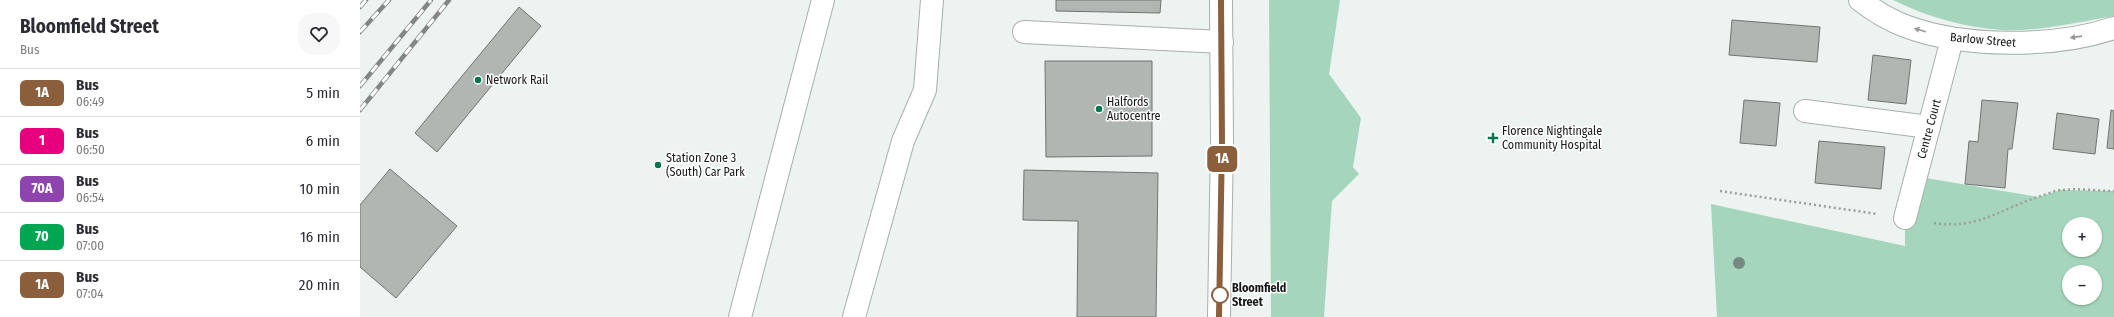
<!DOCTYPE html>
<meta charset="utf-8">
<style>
:root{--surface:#fff;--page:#f7f7f7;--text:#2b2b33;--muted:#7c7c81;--line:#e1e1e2}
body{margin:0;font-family:"Fira Sans Condensed",sans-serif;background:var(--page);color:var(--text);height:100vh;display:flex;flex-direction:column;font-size:15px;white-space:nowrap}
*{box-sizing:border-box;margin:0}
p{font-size:13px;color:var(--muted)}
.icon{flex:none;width:22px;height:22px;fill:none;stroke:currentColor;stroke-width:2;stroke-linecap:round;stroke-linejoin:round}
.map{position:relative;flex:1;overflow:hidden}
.details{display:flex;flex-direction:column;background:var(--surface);width:360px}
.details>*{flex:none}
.badge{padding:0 8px;border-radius:6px;font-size:14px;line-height:26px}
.controls{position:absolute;left:1702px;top:217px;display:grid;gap:8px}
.controls a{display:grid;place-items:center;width:40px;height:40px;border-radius:50%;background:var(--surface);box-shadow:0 1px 3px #0004;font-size:20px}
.map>.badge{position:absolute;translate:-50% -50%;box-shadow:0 0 0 2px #fff}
.round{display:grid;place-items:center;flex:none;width:42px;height:42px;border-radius:16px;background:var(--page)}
.headline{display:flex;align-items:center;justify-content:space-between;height:68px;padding:0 20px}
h1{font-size:19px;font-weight:700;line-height:30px}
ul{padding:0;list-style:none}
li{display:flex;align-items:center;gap:12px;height:48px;padding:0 20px;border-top:1px solid var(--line)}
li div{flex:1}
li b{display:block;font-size:15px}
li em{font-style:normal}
li .badge{min-width:44px;font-weight:700;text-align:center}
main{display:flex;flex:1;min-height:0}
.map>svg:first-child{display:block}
.green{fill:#a5d6bd;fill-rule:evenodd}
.building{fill:#b0b7b3;stroke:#6e7571}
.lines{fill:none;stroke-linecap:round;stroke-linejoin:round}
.minor-casing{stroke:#a9afac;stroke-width:24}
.major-casing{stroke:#a9afac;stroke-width:24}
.path{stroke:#9a9f9d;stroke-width:2.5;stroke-dasharray:2 3;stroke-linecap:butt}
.minor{stroke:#fff;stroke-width:22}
.major{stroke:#fff;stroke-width:22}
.rail-casing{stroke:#828785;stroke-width:4.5}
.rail{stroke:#fff;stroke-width:3;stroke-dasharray:9;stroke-linecap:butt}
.tree{fill:#758980}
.oneway{fill:#979897}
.line-casing{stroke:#fff;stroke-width:9}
.line{stroke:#8b5e3c;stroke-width:6}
.poi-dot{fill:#057651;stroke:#fff;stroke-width:1.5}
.stop-dot{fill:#fff;stroke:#8b5e3c;stroke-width:2}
.labels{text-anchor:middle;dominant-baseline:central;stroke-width:3;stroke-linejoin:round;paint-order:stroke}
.street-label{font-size:12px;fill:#171918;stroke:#fff}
.poi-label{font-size:12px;fill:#171918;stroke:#fff;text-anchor:start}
.stop-label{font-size:12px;font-weight:bold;fill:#171918;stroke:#fff;text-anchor:start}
</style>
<main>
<section class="details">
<div class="headline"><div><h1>Bloomfield Street</h1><p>Bus</p></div><a class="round"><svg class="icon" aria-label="heart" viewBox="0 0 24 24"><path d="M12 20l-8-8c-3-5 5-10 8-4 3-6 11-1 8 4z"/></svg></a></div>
<ul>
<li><span class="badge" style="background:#8b5e3c;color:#fff">1A</span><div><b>Bus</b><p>06:49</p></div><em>5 min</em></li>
<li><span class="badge" style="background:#e6007e;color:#fff">1</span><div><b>Bus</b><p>06:50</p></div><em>6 min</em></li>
<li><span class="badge" style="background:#8e44ad;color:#fff">70A</span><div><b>Bus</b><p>06:54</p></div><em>10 min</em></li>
<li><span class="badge" style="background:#00a651;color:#fff">70</span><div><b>Bus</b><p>07:00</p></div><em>16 min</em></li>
<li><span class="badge" style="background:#8b5e3c;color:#fff">1A</span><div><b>Bus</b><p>07:04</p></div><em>20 min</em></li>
</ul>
</section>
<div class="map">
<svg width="1754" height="317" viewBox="0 0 1754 317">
<rect width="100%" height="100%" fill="#ecf3f0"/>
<g class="green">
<path d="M909,0H980L969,74L1001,118L993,167L999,174L972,201L964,317H911Z"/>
<path d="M1533,0H1754V16C1719,22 1677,32 1641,30C1604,27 1567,17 1533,0Z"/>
<path d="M1560,177L1678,197L1701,190L1754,191V317H1357L1351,204L1545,246V218ZM1709,224H1735V250H1709ZM1709,272H1735V298H1709Z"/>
</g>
<g class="building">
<path d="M696,0H801L800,13L696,11Z"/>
<path d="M159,7L181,26L77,152L55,133Z"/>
<path d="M1372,20L1460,27L1457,62L1369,55Z"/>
<path d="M1513,55L1551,60L1546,104L1508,100Z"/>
<path d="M685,61H792V156L686,157Z"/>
<path d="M1384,100L1420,103L1416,146L1380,143Z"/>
<path d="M1622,100L1658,103L1652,149H1648L1645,188L1605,184L1609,141L1618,142Z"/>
<path d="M1751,110L1754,111V149L1747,148Z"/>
<path d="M1697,113L1739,119L1735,154L1693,149Z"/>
<path d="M1459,141L1525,147L1521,189L1455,183Z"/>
<path d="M30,169L97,226L36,298L0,267V205Z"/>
<path d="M664,170L798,173L796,317H717L718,221L663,220Z"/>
</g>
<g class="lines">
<g class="minor-casing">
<g id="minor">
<path d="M1500,0C1513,10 1529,20 1545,26C1603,48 1695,48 1754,28"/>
<path d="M664,32L862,42"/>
<path d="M1445,111L1569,127"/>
<path d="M1545,218L1592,39"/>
<path d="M380,317L463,0"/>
<path d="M494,317L543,141L565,90L572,0"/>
</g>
</g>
<g class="major-casing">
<path id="major" d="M859,317L862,141L861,0"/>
</g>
<g class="path">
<path d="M1360,191L1517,214"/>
<path d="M1574,223C1618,230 1642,208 1681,196C1688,194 1695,190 1702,190C1719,188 1737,191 1754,191"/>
</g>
<use href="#minor" class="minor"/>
<use href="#major" class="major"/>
<g class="rail-casing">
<g id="rail">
<path d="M0,7L6,0"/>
<path d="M0,32L29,0"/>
<path d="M0,86L71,0"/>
<path d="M0,110L89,0"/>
</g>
</g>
<use href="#rail" class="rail"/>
</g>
<circle class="tree" cx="1379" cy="263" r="6"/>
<defs><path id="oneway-solid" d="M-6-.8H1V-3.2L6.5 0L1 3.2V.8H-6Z"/></defs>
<g class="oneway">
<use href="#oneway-solid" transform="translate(1560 30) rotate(-164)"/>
<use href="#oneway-solid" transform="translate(1716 37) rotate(172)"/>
</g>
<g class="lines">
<g class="line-casing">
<path id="line" d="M859,317L862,141L861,0"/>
</g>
<use href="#line" class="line"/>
</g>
<g class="poi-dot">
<circle cx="118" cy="80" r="4"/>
<circle cx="739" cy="109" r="4"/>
<path d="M1131 132h4v4h4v4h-4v4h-4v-4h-4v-4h4z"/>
<circle cx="298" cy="165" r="4"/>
</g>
<circle class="stop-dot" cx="860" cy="295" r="8"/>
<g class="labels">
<g class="street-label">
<text transform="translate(1623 40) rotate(5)">Barlow Street</text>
<text transform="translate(1569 129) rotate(-75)">Centre Court</text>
</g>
<g class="poi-label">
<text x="126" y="80">Network Rail</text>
<text x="747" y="102">Halfords<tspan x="747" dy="14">Autocentre</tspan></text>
<text x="1142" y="131">Florence Nightingale<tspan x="1142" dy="14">Community Hospital</tspan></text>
<text x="306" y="158">Station Zone 3<tspan x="306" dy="14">(South) Car Park</tspan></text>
</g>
<g class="stop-label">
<text x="872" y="288">Bloomfield<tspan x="872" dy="14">Street</tspan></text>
</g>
</g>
</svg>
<div class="controls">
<a>+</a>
<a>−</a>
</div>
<b class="badge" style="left:862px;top:159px;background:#8b5e3c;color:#fff">1A</b>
</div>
</main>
